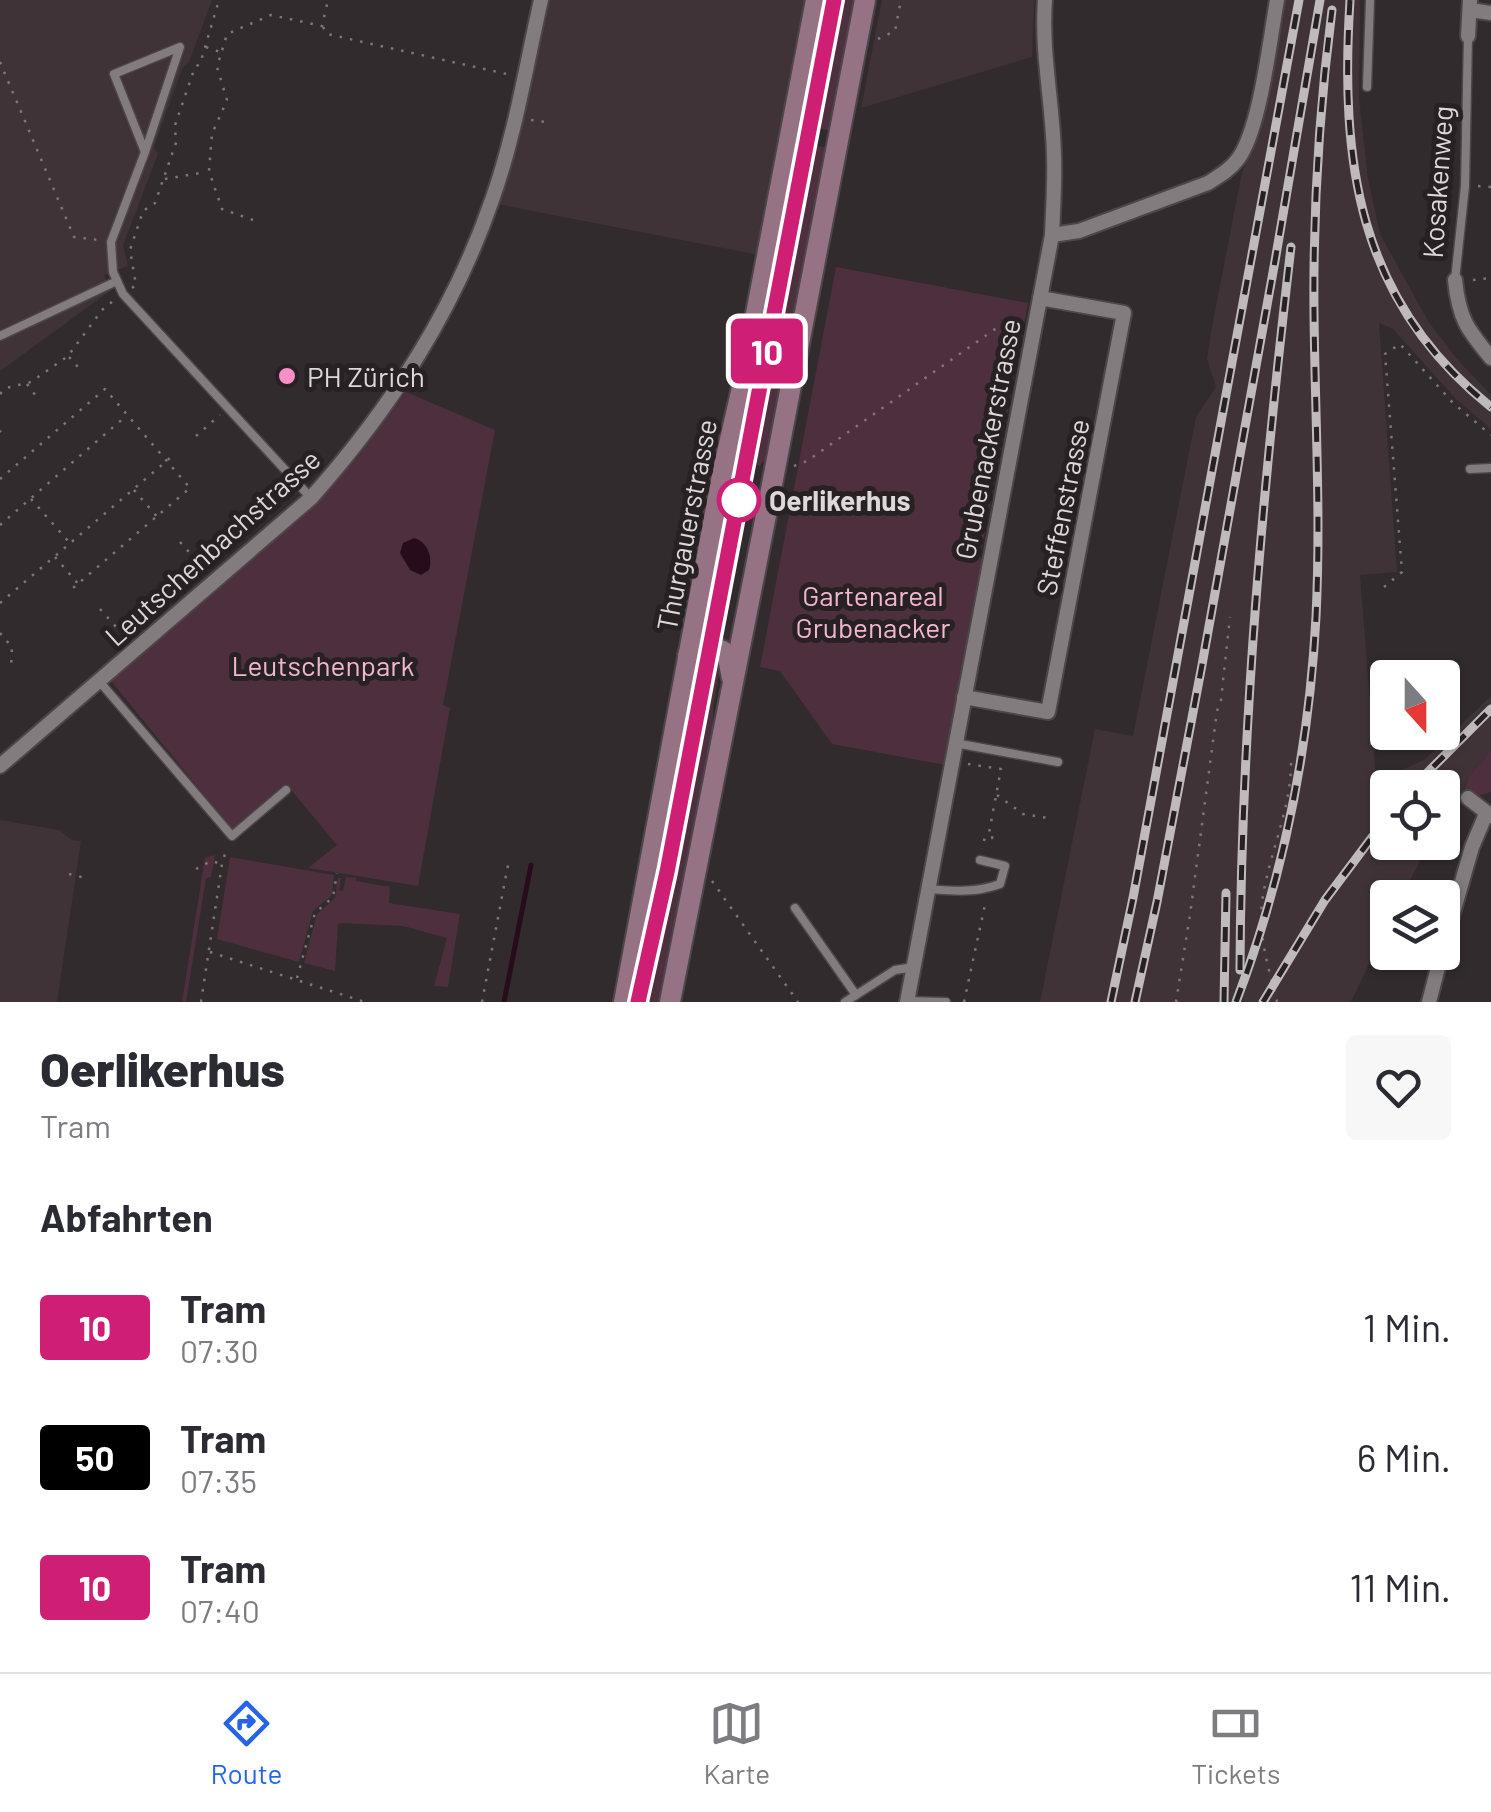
<!DOCTYPE html>
<html lang="de">
<meta charset="utf-8">
<style>
:root{--surface:#fff;--page:#f7f7f7;--text:#2b2b33;--muted:#7c7c81;--line:#e1e1e2;--accent:#2563eb}
body{margin:0;font-family:Barlow,sans-serif;background:var(--page);color:var(--text);height:100vh;display:flex;flex-direction:column;font-size:38px;white-space:nowrap}
*{box-sizing:border-box;margin:0}
p{font-size:32px;color:var(--muted)}
.icon{flex:none;width:55px;height:55px;fill:none;stroke:currentColor;stroke-width:2;stroke-linecap:round;stroke-linejoin:round}
.map{position:relative;height:1002px;overflow:hidden}
.side{display:flex;flex-direction:column;background:var(--surface);flex:1}
.side>*{flex:none}
.badge{padding:0 20px;border-radius:8px;font-size:35px;line-height:65px}
.needle{width:65px;rotate:159deg}
.fabs{position:absolute;left:1370px;top:660px;display:grid;gap:20px}
.fabs a{display:grid;place-items:center;width:90px;height:90px;border-radius:10px;background:var(--surface);box-shadow:0 2px 8px #0004;font-size:50px}
.map>.badge{position:absolute;translate:-50% -50%;box-shadow:0 0 0 5px #fff}
h2{padding:0 40px;font-size:38px;line-height:90px}
.round{display:grid;place-items:center;flex:none;width:105px;height:105px;border-radius:10px;background:var(--page)}
.summary{display:flex;align-items:center;justify-content:space-between;height:170px;padding:0 40px}
h1{font-size:48px;font-weight:800;line-height:75px}
ul{padding:0;list-style:none}
li{display:flex;align-items:center;gap:30px;height:130px;padding:0 40px}
li div{flex:1}
li b{display:block;font-size:38px}
li em{font-style:normal}
li .badge{min-width:110px;font-weight:700;text-align:center}
.menu{display:flex;justify-content:space-around;align-items:center;height:140px;border-top:2px solid var(--line);background:var(--surface);font-size:28px;color:var(--muted)}
.menu a{display:grid;justify-items:center;gap:5px}
.menu .selected{color:var(--accent)}
.map>svg:first-child{display:block}
.built{fill:#3f3338}
.green{fill:#4d2f3d}
.water{fill:#270d1b}
.lines{fill:none;stroke-linecap:round;stroke-linejoin:round}
.stream{stroke:#270d1b;stroke-width:5}
.service-casing{stroke:#4c4649;stroke-width:11}
.minor-casing{stroke:#4c4649;stroke-width:18}
.secondary-casing{stroke:#4c4649;stroke-width:24}
.path{stroke:#7d7779;stroke-width:2.5;stroke-dasharray:2.5 8;stroke-linecap:butt}
.service{stroke:#837c7f;stroke-width:8}
.minor{stroke:#837c7f;stroke-width:14}
.secondary{stroke:#957284;stroke-width:20}
.tram{stroke:#bfbabc;stroke-width:2.5}
.rail-casing{stroke:#bfbabc;stroke-width:9}
.rail{stroke:#272124;stroke-width:5;stroke-dasharray:15;stroke-linecap:butt}
.line-casing{stroke:#fff;stroke-width:22}
.line{stroke:#ce1f75;stroke-width:15}
.poi-dot{fill:#fb8fc5;stroke:#272124;stroke-width:4}
.stop-dot{fill:#fff;stroke:#ce1f75;stroke-width:5}
.labels{text-anchor:middle;dominant-baseline:central;stroke-width:10;stroke-linejoin:round;paint-order:stroke}
.street-label{font-size:28px;fill:#ddd9db;stroke:#272124}
.poi-label{font-size:28px;fill:#ddd9db;stroke:#272124;text-anchor:start}
.stop-label{font-size:28px;font-weight:bold;fill:#ddd9db;stroke:#272124;text-anchor:start}
.park-label{font-size:28px;fill:#f3b6d2;stroke:#272124}
</style>
<div class="map">
<svg width="1491" height="1002" viewBox="0 0 1491 1002">
<rect width="100%" height="100%" fill="#312b2d"/>
<g class="built">
<path d="M0,0H212L189,62L182,69L154,147L158,154L123,245L128,266L104,275L110,291L0,371Z"/>
<path d="M548,0H808L759,255L497,204L519,128Z"/>
<path d="M882,0H1034L1032,57L861,108Z"/>
<path d="M1285,0H1360L1359,98L1368,179L1380,234L1428,321L1457,359L1491,395V429L1456,399L1393,329L1379,323L1397,572L1360,575L1376,777H1386L1424,760L1491,696V750L1469,777L1458,801L1443,825L1442,788H1388V842L1430,843L1401,897L1388,898L1387,925L1351,1002H1040L1095,729L1133,736L1196,417L1216,387L1207,359L1211,332L1242,172L1260,134Z"/>
<path d="M0,820L59,830L72,840L81,841L57,1002H0Z"/>
</g>
<g class="green">
<path d="M823,0H856L831,131L800,124Z"/>
<path d="M797,142L828,148L766,466L763,461L760,466L739,462L738,456L733,460Z"/>
<path d="M836,267L1028,303L980,558L985,560L945,765L832,744L780,671L760,667Z"/>
<path d="M406,392L495,430L443,705L450,708L418,886L308,868L337,845L286,784L232,829L111,681L299,520L357,458Z"/>
<path d="M721,662L713,707L714,733L662,1002H632L694,668Z"/>
<path d="M1491,750V792L1474,797L1464,789L1469,777Z"/>
<path d="M215,855L211,877L206,878L186,1002H182L205,858Z"/>
<path d="M230,857L334,875L332,895L313,911L299,962L217,939Z"/>
<path d="M346,877L356,878V881L390,887L389,903L460,914L448,987L434,986L447,938L403,926L340,923L338,925L335,971L304,963L317,914L335,898L338,878H341L339,890L343,891Z"/>
</g>
<path class="water" d="M414,538C428,542 433,558 429,570L421,575L410,570L400,553L403,543Z"/>
<g class="lines">
<path class="stream" d="M504,1002L531,865"/>
<g class="service-casing">
<g id="service">
<path d="M1367,87L1370,0"/>
<path d="M145,152L114,74L180,47L145,152L111,242L113,272L123,294L311,498"/>
<path d="M1455,280L1465,186L1468,36"/>
<path d="M0,336L117,281"/>
<path d="M1470,469L1491,468"/>
<path d="M99,681L232,836L286,790"/>
<path d="M955,743L1058,762"/>
<path d="M929,889C954,891 976,893 1000,884L1005,866L980,860"/>
<path d="M795,908L856,995"/>
<path d="M908,1001L946,1002"/>
<path d="M845,1002L895,970L914,967"/>
</g>
</g>
<g class="minor-casing">
<g id="minor">
<path d="M1470,10L1491,13"/>
<path d="M1468,36L1470,0"/>
<path d="M1052,235L1079,231L1208,183C1219,176 1230,170 1238,159C1260,130 1270,39 1277,0"/>
<path d="M1455,280C1459,319 1467,329 1491,358"/>
<path d="M964,697L1048,712L1124,313L1040,298"/>
<path d="M0,766L311,498C390,409 453,313 492,200C515,136 526,66 541,0"/>
<path d="M1468,798L1491,816"/>
<path d="M1442,951L1472,847L1486,814"/>
<path d="M907,1002L1052,235C1053,209 1055,182 1054,156C1053,104 1041,53 1045,0"/>
<path d="M1429,1002L1442,952"/>
</g>
</g>
<g class="secondary-casing">
<g id="secondary">
<path d="M688,655C699,646 710,646 723,651L728,658L732,678"/>
<path d="M624,1002L723,470L741,392L816,0"/>
<path d="M670,1002L770,495L865,0"/>
</g>
</g>
<g class="path">
<path d="M323,27L327,34L511,75"/>
<path d="M878,39L895,31L901,0"/>
<path d="M206,47L220,52"/>
<path d="M0,62L74,237L99,240"/>
<path d="M531,120L546,122"/>
<path d="M165,179L206,172"/>
<path d="M1478,186L1491,187"/>
<path d="M253,220L222,209L209,171L212,134L227,100L217,67L227,34L271,15L322,26L328,0"/>
<path d="M1473,280L1491,278"/>
<path d="M132,288L136,285L130,250L143,211L155,203L177,140L174,128L195,67L200,64L219,0"/>
<path d="M69,357L78,367"/>
<path d="M27,384L39,400"/>
<path d="M0,394L6,388L31,382L68,356L102,310L113,301"/>
<path d="M0,431L1,432"/>
<path d="M196,436L220,415"/>
<path d="M794,466L807,461L1008,320L1020,315"/>
<path d="M0,479L105,389L190,488L73,588"/>
<path d="M134,490L159,519"/>
<path d="M31,499L69,542"/>
<path d="M0,525L126,416"/>
<path d="M180,542L205,570"/>
<path d="M55,557L80,586"/>
<path d="M682,580L695,504L698,500"/>
<path d="M1384,587L1402,572L1385,354L1400,344L1453,403L1491,435"/>
<path d="M0,603L170,458"/>
<path d="M100,609L126,638"/>
<path d="M0,633L12,647L11,668"/>
<path d="M968,764L1001,769L989,833L993,834L992,838L985,837L982,849"/>
<path d="M997,795L1023,814L1048,818"/>
<path d="M196,869L211,861L222,864"/>
<path d="M69,874L85,878"/>
<path d="M712,881L798,1002"/>
<path d="M210,952L365,1002"/>
<path d="M297,978L315,913L333,897L337,873"/>
<path d="M201,1002L222,864L227,847"/>
<path d="M482,1002L508,865"/>
<path d="M964,1002L986,900"/>
<path d="M1176,1002L1190,915L1217,711L1221,700L1230,617"/>
<path d="M1277,1002C1269,969 1258,936 1262,902C1269,852 1293,806 1291,756"/>
</g>
<use href="#service" class="service"/>
<use href="#minor" class="minor"/>
<use href="#secondary" class="secondary"/>
<path class="tram" d="M638,1002L667,872L834,0"/>
<g class="rail-casing">
<g id="rail">
<path d="M1350,0C1340,161 1357,300 1491,407"/>
<path d="M1412,788L1491,709"/>
<path d="M1240,970C1241,728 1263,487 1291,247"/>
<path d="M1111,1002L1133,898L1299,0"/>
<path d="M1135,1002L1157,902L1202,665L1275,261L1320,0"/>
<path d="M1224,1002L1226,893"/>
<path d="M1236,1002C1283,879 1309,748 1316,617C1321,516 1315,414 1314,313C1313,212 1319,111 1332,10"/>
<path d="M1263,1002L1325,900L1388,816"/>
</g>
</g>
<use href="#rail" class="rail"/>
</g>
<g class="lines">
<g class="line-casing">
<path id="line" d="M638,1002L667,872L834,0"/>
</g>
<use href="#line" class="line"/>
</g>
<circle class="poi-dot" cx="287" cy="376" r="10"/>
<circle class="stop-dot" cx="739" cy="500" r="20"/>
<g class="labels">
<g class="street-label">
<text transform="translate(1437 182) rotate(-86)">Kosakenweg</text>
<text transform="translate(987 439) rotate(-79)">Grubenackerstrasse</text>
<text transform="translate(1062 507) rotate(-79)">Steffenstrasse</text>
<text transform="translate(686 525) rotate(-79)">Thurgauerstrasse</text>
<text transform="translate(212 547) rotate(-42)">Leutschenbachstrasse</text>
</g>
<g class="poi-label">
<text x="307" y="376">PH Zürich</text>
</g>
<g class="stop-label">
<text x="769" y="500">Oerlikerhus</text>
</g>
<g class="park-label">
<text x="873" y="595">Gartenareal<tspan x="873" dy="32">Grubenacker</tspan></text>
<text x="323" y="665">Leutschenpark</text>
</g>
</g>
</svg>
<div class="fabs">
<a><svg class="needle" viewBox="-14 -14 28 28"><path d="M0-13l5 13h-10z" fill="#e53935"/><path d="M0 13l5-13h-10z" fill="#7c7c81"/></svg></a>
<a><svg class="icon" aria-label="locate" viewBox="0 0 24 24"><circle cx="12" cy="12" r="6"/><path d="M12 2v4M12 18v4M2 12h4M18 12h4"/></svg></a>
<a><svg class="icon" aria-label="layers" viewBox="0 0 24 24"><path d="M12 4l9 5-9 5-9-5zM3 14l9 5 9-5"/></svg></a>
</div>
<b class="badge" style="left:767px;top:351px;background:#ce1f75;color:#fff">10</b>
</div>
<section class="side">
<div class="summary"><div><h1>Oerlikerhus</h1><p>Tram</p></div><a class="round"><svg class="icon" aria-label="heart" viewBox="0 0 24 24"><path d="M12 20l-8-8c-3-5 5-10 8-4 3-6 11-1 8 4z"/></svg></a></div>
<h2>Abfahrten</h2>
<ul>
<li><span class="badge" style="background:#ce1f75;color:#fff">10</span><div><b>Tram</b><p>07:30</p></div><em>1 Min.</em></li>
<li><span class="badge" style="background:#000;color:#fff">50</span><div><b>Tram</b><p>07:35</p></div><em>6 Min.</em></li>
<li><span class="badge" style="background:#ce1f75;color:#fff">10</span><div><b>Tram</b><p>07:40</p></div><em>11 Min.</em></li>
</ul>
</section>
<nav class="menu">
<a class="selected"><svg class="icon" aria-label="directions" viewBox="0 0 24 24"><path d="M12 3l9 9-9 9-9-9zM9 14v-3h6M13 9l2 2-2 2"/></svg>Route</a>
<a><svg class="icon" aria-label="map" viewBox="0 0 24 24"><path d="M3 6l6-2 6 2 6-2v14l-6 2-6-2-6 2zM9 4v14M15 6v14"/></svg>Karte</a>
<a><svg class="icon" aria-label="tickets" viewBox="0 0 24 24"><path d="M3 7h18v10H3zM15 7v10"/></svg>Tickets</a>
</nav>
